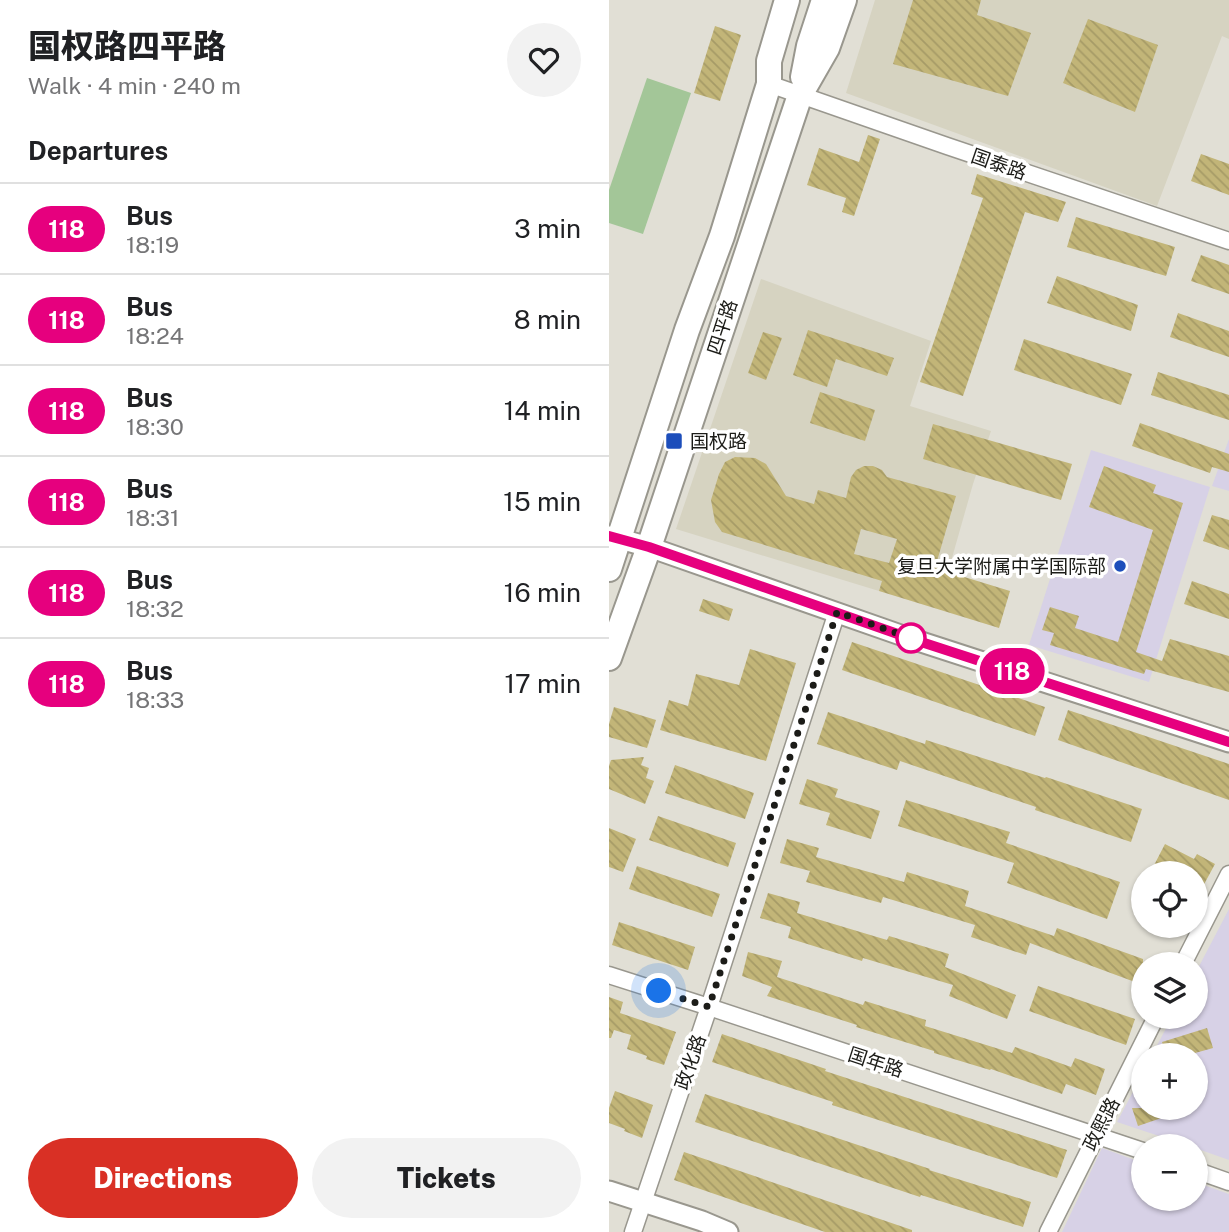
<!DOCTYPE html>
<meta charset="utf-8">
<style>
:root{--surface:#fff;--page:#f2f2f2;--text:#202124;--muted:#757577;--line:#e0e0e0;--accent:#d93025}
body{margin:0;font-family:"Public Sans","Noto Sans SC",sans-serif;background:var(--page);color:var(--text);height:100vh;display:flex;flex-direction:column;font-size:26px;white-space:nowrap}
*{box-sizing:border-box;margin:0}
p{font-size:23px;color:var(--muted)}
.icon{flex:none;width:38px;height:38px;fill:none;stroke:currentColor;stroke-width:2;stroke-linecap:round;stroke-linejoin:round}
.map{position:relative;flex:1;overflow:hidden}
.details{display:flex;flex-direction:column;background:var(--surface);width:609px}
.details>*{flex:none}
.badge{padding:0 14px;border-radius:23px;font-size:24px;line-height:46px}
.buttons{position:absolute;left:522px;top:861px;display:grid;gap:14px}
.buttons a{display:grid;place-items:center;width:77px;height:77px;border-radius:50%;background:var(--surface);box-shadow:0 2px 5px #0004;font-size:35px}
.you{position:absolute;width:35px;height:35px;margin:-18px;border:5px solid #fff;border-radius:50%;background:#1a73e8;box-shadow:0 0 0 10px #1a73e833}
.map>.badge{position:absolute;translate:-50% -50%;box-shadow:0 0 0 4px #fff}
h2{padding:0 28px;font-size:26px;line-height:63px}
.round{display:grid;place-items:center;flex:none;width:74px;height:74px;border-radius:37px;background:var(--page)}
.headline{display:flex;align-items:center;justify-content:space-between;height:119px;padding:0 28px}
h1{font-size:33px;font-weight:800;line-height:52px}
.action{display:flex;gap:14px;margin-top:auto;padding:14px 28px}
.action a{flex:1;height:80px;border-radius:42px;background:var(--accent);color:#fff;font-size:28px;font-weight:800;line-height:80px;text-align:center}
.action a+a{background:var(--page);color:var(--text)}
ul{padding:0;list-style:none}
li{display:flex;align-items:center;gap:21px;height:91px;padding:0 28px;border-top:2px solid var(--line)}
li div{flex:1}
li b{display:block;font-size:26px}
li em{font-style:normal}
li .badge{min-width:77px;font-weight:700;text-align:center}
main{display:flex;flex:1;min-height:0}
.map>svg:first-child{display:block}
.built{fill:#d6d3c1}
.education{fill:#d7d1e6}
.grass{fill:#a3c698}
.building{fill:url(#building-back-hatch);fill-rule:evenodd}
.lines{fill:none;stroke-linecap:round;stroke-linejoin:round}
.minor-casing{stroke:#99978e;stroke-width:19}
.tertiary-casing{stroke:#99978e;stroke-width:23}
.primary-casing{stroke:#99978e;stroke-width:28}
.minor{stroke:#fff;stroke-width:16}
.tertiary{stroke:#fff;stroke-width:19}
.primary{stroke:#fff;stroke-width:24}
.line-casing{stroke:#fff;stroke-width:16}
.line{stroke:#e6007e;stroke-width:10}
.walk{stroke:#1c1c18;stroke-width:7;stroke-dasharray:0 12.6}
.poi-dot{fill:#1d4ebb;stroke:#fff;stroke-width:2.5}
.stop-dot{fill:#fff;stroke:#e6007e;stroke-width:3.5}
.labels{text-anchor:middle;dominant-baseline:central;stroke-width:7;stroke-linejoin:round;paint-order:stroke}
.street-label{font-size:19px;fill:#1c1c18;stroke:#fff}
.poi-label{font-size:19px;fill:#1c1c18;stroke:#fff;text-anchor:start}
</style>
<main>
<section class="details">
<div class="headline"><div><h1>国权路四平路</h1><p>Walk · 4 min · 240 m</p></div><a class="round"><svg class="icon" aria-label="heart" viewBox="0 0 24 24"><path d="M12 20l-8-8c-3-5 5-10 8-4 3-6 11-1 8 4z"/></svg></a></div>
<h2>Departures</h2>
<ul>
<li><span class="badge" style="background:#e6007e;color:#fff">118</span><div><b>Bus</b><p>18:19</p></div><em>3 min</em></li>
<li><span class="badge" style="background:#e6007e;color:#fff">118</span><div><b>Bus</b><p>18:24</p></div><em>8 min</em></li>
<li><span class="badge" style="background:#e6007e;color:#fff">118</span><div><b>Bus</b><p>18:30</p></div><em>14 min</em></li>
<li><span class="badge" style="background:#e6007e;color:#fff">118</span><div><b>Bus</b><p>18:31</p></div><em>15 min</em></li>
<li><span class="badge" style="background:#e6007e;color:#fff">118</span><div><b>Bus</b><p>18:32</p></div><em>16 min</em></li>
<li><span class="badge" style="background:#e6007e;color:#fff">118</span><div><b>Bus</b><p>18:33</p></div><em>17 min</em></li>
</ul>
<div class="action"><a>Directions</a><a>Tickets</a></div>
</section>
<div class="map">
<svg width="620" height="1232" viewBox="0 0 620 1232">
<defs>
<pattern id="building-back-hatch" width="6" height="6" patternUnits="userSpaceOnUse" patternTransform="scale(1.75)"><rect width="6" height="6" fill="#c2b578"/><path d="M-1 5l2 2M0 0l6 6M5-1l2 2" fill="none" stroke="#a69b67"/></pattern>
</defs>
<rect width="100%" height="100%" fill="#e1dfd5"/>
<g class="built">
<path d="M266,0H620V39L613,36L548,206L237,93Z"/>
<path d="M152,279L322,341L301,406L382,431L364,484L339,572L270,591L67,529Z"/>
</g>
<g class="education">
<path d="M620,439V491L603,486Z"/>
<path d="M482,450L601,487L540,682L420,645Z"/>
<path d="M620,909V1160L586,1148V1146H580L508,1122L534,1073V1108H586V1055H543L563,1017H586V974Z"/>
<path d="M493,1148L534,1163V1199H586V1182L620,1194V1232H453Z"/>
</g>
<path class="grass" d="M38,78L82,93L34,234L0,223V190Z"/>
<g class="building">
<path d="M304,0H372L368,15L422,33L399,96L284,64Z"/>
<path d="M479,19L549,45L526,112L454,83Z"/>
<path d="M106,26L132,35L111,101L85,93Z"/>
<path d="M259,135L271,139L245,216L233,212L237,198L198,185L210,148L250,162Z"/>
<path d="M592,154L620,164V195L582,181Z"/>
<path d="M368,174L457,202L449,222L416,212L354,396L311,382L374,198L362,194Z"/>
<path d="M467,217L566,247L557,276L458,247Z"/>
<path d="M592,255L620,265V294L582,281Z"/>
<path d="M448,276L529,305L522,331L438,303Z"/>
<path d="M569,313L620,331V357L561,337Z"/>
<path d="M199,330L285,358L278,376L227,359L218,387L184,375Z"/>
<path d="M154,332L173,338L157,380L139,373Z"/>
<path d="M415,339L523,374L512,405L405,370Z"/>
<path d="M549,372L620,395V420L542,395Z"/>
<path d="M211,392L266,410L256,441L201,423Z"/>
<path d="M531,423L620,454V472L603,467L601,473L523,446Z"/>
<path d="M324,424L463,464L452,500L314,459Z"/>
<path d="M126,457L146,458L157,464L177,496L205,504L209,490L237,498L242,477L247,470L255,466H264L273,470L278,477L347,496L326,568L401,591L390,628L270,591L273,581L113,532L106,522L102,500L110,474L116,462ZM252,529L288,539L280,563L245,554Z"/>
<path d="M495,466L547,485L544,493L574,503L527,652L553,661L561,639L620,656V692L537,669L535,674L441,645L445,633L433,630L441,607L470,616L466,628L509,642L544,530L480,507Z"/>
<path d="M603,515L620,520V550L594,541Z"/>
<path d="M583,581L620,594V619L575,604Z"/>
<path d="M94,599L124,609L120,621L90,611Z"/>
<path d="M243,642L436,707L426,736L233,670Z"/>
<path d="M141,649L187,663L157,761L51,730L60,700L79,706L87,674L130,685Z"/>
<path d="M5,707L47,720L38,748L0,737V724Z"/>
<path d="M459,710L620,764V800L449,740Z"/>
<path d="M219,712L316,744L317,740L436,778L437,777L533,809L522,842L426,810L427,807L291,761L288,770L208,744Z"/>
<path d="M35,757L32,765L40,768L37,778L45,781L36,804L0,789V766L2,760Z"/>
<path d="M66,765L145,793L136,819L56,793Z"/>
<path d="M198,779L229,789L226,797L271,811L262,839L217,825L221,813L190,804Z"/>
<path d="M297,800L401,832L397,843L511,882L498,919L398,883L405,863L289,826Z"/>
<path d="M49,816L127,843L119,867L40,840Z"/>
<path d="M0,828L27,839L14,872L0,867Z"/>
<path d="M178,839L210,848L207,857L295,882L298,872L360,891L356,906L445,936L448,928L534,959V985L421,943L417,955L362,937L366,925L274,897L272,903L197,882L201,871L171,863Z"/>
<path d="M556,844L585,859L588,854L606,864L586,901V873H541Z"/>
<path d="M28,866L111,894L103,917L20,889Z"/>
<path d="M159,893L191,902L188,913L278,940L280,936L340,954L336,967L407,995L398,1019L340,996L344,985L254,958L253,961L179,938L182,927L151,918Z"/>
<path d="M10,922L86,947L79,970L3,945Z"/>
<path d="M139,952L173,961L168,977L254,1005L256,1001L317,1020L316,1026L403,1053L406,1047L462,1067L466,1058L496,1069L487,1095L457,1084L453,1094L382,1069L381,1070L325,1053V1051L247,1027L248,1025L158,996L163,987L133,976Z"/>
<path d="M429,986L526,1019L517,1045L420,1011Z"/>
<path d="M0,997L14,1002L11,1013L67,1032L55,1065L37,1059L38,1056L18,1049L22,1035L5,1030L2,1038H0Z"/>
<path d="M598,1028L604,1048L579,1055H557L553,1042Z"/>
<path d="M113,1034L217,1069L216,1071L458,1150L448,1178L223,1105L224,1102L103,1062Z"/>
<path d="M6,1091L44,1105L33,1138L15,1131L16,1129L0,1123V1108Z"/>
<path d="M96,1094L321,1169L320,1170L422,1202L414,1227L312,1195L311,1197L86,1122Z"/>
<path d="M523,1108H576V1110L529,1126Z"/>
<path d="M75,1152L303,1230V1232H216L65,1180Z"/>
</g>
<g class="lines">
<g class="minor-casing">
<g id="minor">
<path d="M160,84L338,146L620,241"/>
<path d="M574,964L620,874"/>
<path d="M0,975L100,1007L534,1151"/>
<path d="M586,1170L620,1182"/>
<path d="M24,1232L100,1007L228,612"/>
<path d="M439,1232L547,1017"/>
</g>
</g>
<g class="tertiary-casing">
<g id="tertiary">
<path d="M0,536L40,547L303,639L620,742"/>
<path d="M0,1191L93,1221L119,1232"/>
</g>
</g>
<g class="primary-casing">
<g id="primary">
<path d="M194,77L200,46L215,0"/>
<path d="M0,569L78,330L113,236L160,84V61L178,0"/>
<path d="M0,658L40,547L191,95L218,48L235,0"/>
</g>
</g>
<use href="#minor" class="minor"/>
<use href="#tertiary" class="tertiary"/>
<use href="#primary" class="primary"/>
</g>
<g class="lines">
<g class="line-casing">
<path id="line" d="M0,536L40,547L303,639L620,742"/>
</g>
<use href="#line" class="line"/>
<path class="walk" d="M50,991L100,1007L228,612L302,638"/>
</g>
<g class="poi-dot">
<rect x="56" y="432" width="18" height="18" rx="3.5"/>
<circle cx="511" cy="566" r="7"/>
</g>
<circle class="stop-dot" cx="302" cy="638" r="14"/>
<g class="labels">
<g class="street-label">
<text transform="translate(390 164) rotate(19)">国泰路</text>
<text transform="translate(113 327) rotate(-72)">四平路</text>
<text transform="translate(81 1062) rotate(-71)">政化路</text>
<text transform="translate(267 1062) rotate(18)">国年路</text>
<text transform="translate(492 1124) rotate(-63)">政熙路</text>
</g>
<g class="poi-label">
<text x="81" y="441">国权路</text>
<text x="497" y="566" text-anchor="end">复旦大学附属中学国际部</text>
</g>
</g>
</svg>
<div class="buttons">
<a><svg class="icon" aria-label="locate" viewBox="0 0 24 24"><circle cx="12" cy="12" r="6"/><path d="M12 2v4M12 18v4M2 12h4M18 12h4"/></svg></a>
<a><svg class="icon" aria-label="layers" viewBox="0 0 24 24"><path d="M12 4l9 5-9 5-9-5zM3 14l9 5 9-5"/></svg></a>
<a>+</a>
<a>−</a>
</div>
<div class="you" style="left:50px;top:991px"></div>
<b class="badge" style="left:403px;top:671px;background:#e6007e;color:#fff">118</b>
</div>
</main>
